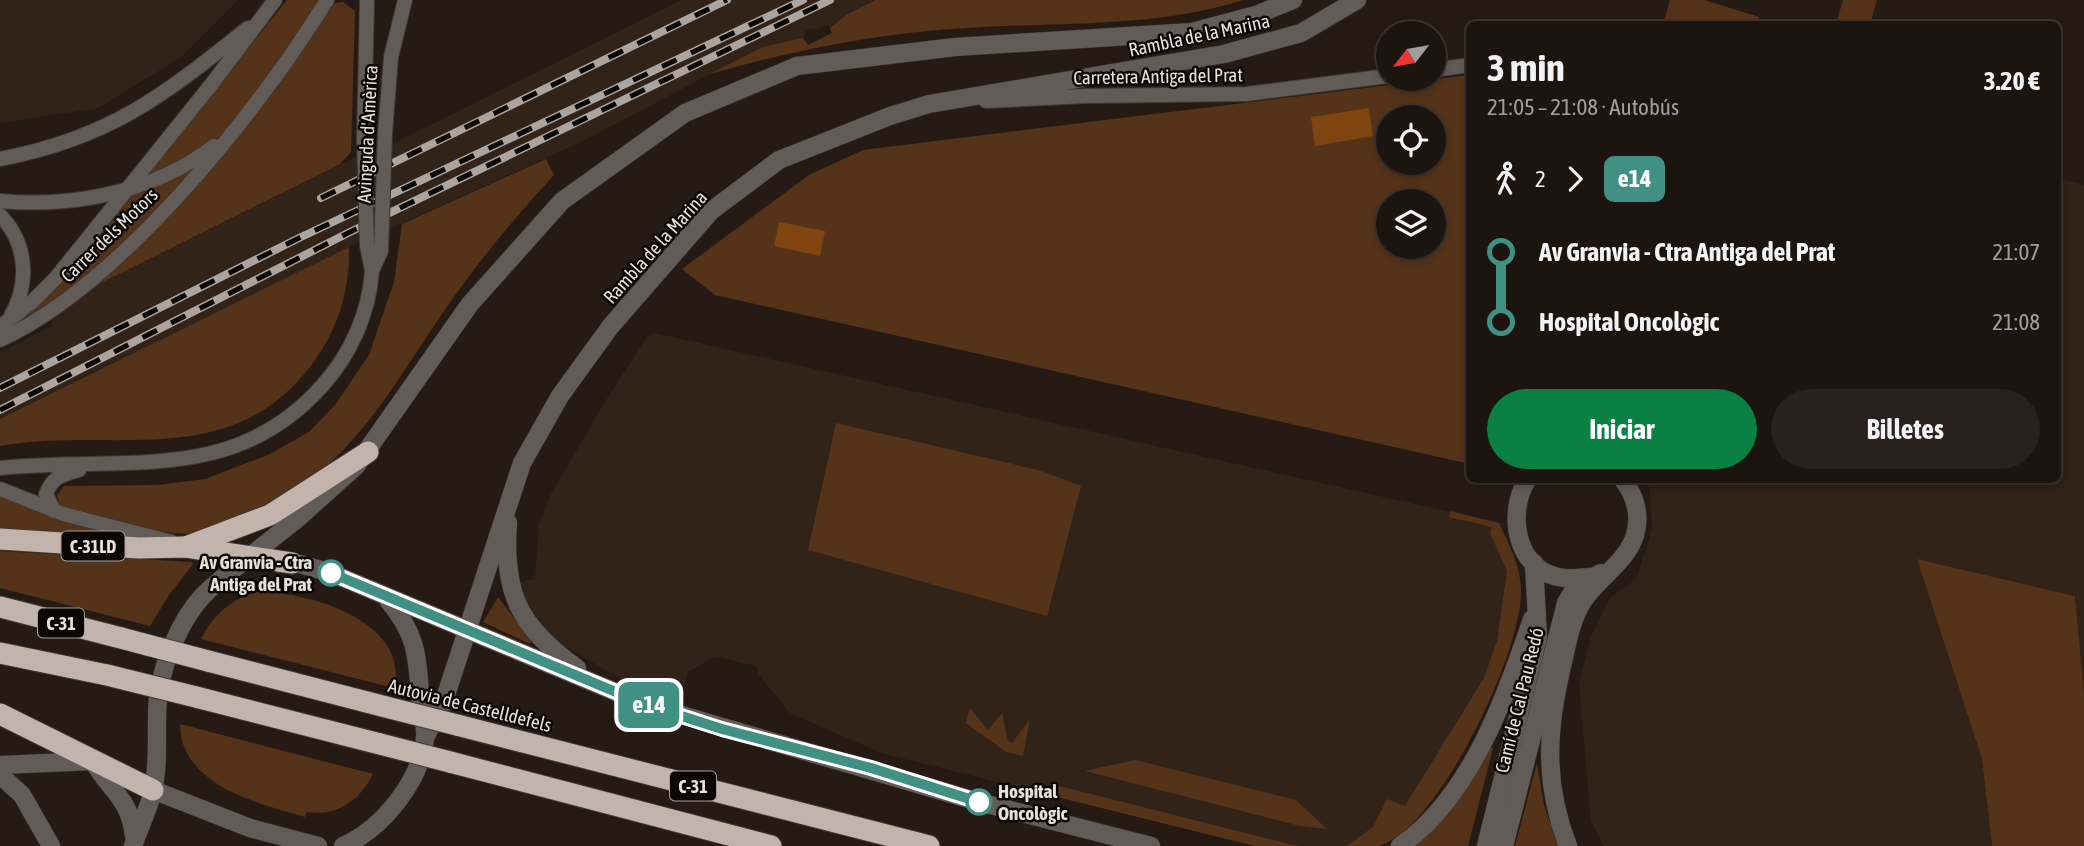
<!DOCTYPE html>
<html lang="es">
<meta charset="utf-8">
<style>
:root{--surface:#1c140f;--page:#29211d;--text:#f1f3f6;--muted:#a09e9e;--line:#3a332f;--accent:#0b8043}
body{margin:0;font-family:"Asap Condensed",sans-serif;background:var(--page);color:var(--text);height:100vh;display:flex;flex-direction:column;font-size:26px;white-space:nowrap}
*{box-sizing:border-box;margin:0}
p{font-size:23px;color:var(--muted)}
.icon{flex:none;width:38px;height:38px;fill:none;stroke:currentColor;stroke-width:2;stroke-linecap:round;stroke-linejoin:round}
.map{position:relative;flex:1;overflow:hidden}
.sheet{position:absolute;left:1466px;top:21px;width:595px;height:462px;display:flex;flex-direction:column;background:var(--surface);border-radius:10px;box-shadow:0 4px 10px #0003,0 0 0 2px var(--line)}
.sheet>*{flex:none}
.badge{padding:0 14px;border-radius:10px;font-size:24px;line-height:46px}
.needle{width:46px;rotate:239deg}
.buttons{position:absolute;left:1376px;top:21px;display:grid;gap:14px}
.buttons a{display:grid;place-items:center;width:70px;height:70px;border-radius:50%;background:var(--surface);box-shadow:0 4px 10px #0003,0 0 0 2px var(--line);font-size:35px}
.map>.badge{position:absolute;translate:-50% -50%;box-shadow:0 0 0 4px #fff}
.legs{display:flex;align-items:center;gap:10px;height:77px;padding:0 21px;font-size:23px}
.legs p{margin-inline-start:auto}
.headline{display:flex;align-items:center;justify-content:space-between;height:119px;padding:0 21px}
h1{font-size:38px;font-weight:700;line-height:52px}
.cta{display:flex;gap:14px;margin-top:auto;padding:14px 21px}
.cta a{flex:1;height:80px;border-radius:42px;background:var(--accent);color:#fff;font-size:28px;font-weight:700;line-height:80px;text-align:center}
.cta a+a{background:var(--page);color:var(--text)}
ul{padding:0 21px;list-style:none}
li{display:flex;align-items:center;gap:24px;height:70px;font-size:26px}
li i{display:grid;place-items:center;width:10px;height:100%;margin:0 9px;background:currentColor}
li i::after{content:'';width:18px;height:18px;margin:-9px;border:5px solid;border-radius:50%;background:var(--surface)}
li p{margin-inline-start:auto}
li:first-child i{background:linear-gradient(#0000 50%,currentColor 0)}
li:last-child i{background:linear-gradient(currentColor 50%,#0000 0)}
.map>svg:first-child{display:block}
.built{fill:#322318}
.green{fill:#553319;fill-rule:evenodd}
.water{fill:#7f4410}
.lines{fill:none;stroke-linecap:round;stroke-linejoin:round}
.minor-casing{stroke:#413730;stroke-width:16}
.tertiary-casing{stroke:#413730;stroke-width:19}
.motorway-casing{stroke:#413730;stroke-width:23}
.minor{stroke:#625c58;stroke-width:14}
.tertiary{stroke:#625c58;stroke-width:18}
.motorway{stroke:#c2b4ab;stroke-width:21}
.rail-casing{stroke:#aca49e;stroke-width:8}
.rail{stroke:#0b0705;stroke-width:5;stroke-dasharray:16;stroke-linecap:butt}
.minor-bridge-casing{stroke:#413730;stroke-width:16;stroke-linecap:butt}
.motorway-bridge-casing{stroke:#413730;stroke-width:23;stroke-linecap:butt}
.minor-bridge{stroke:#625c58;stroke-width:14}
.motorway-bridge{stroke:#c2b4ab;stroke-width:21}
.line-1-casing{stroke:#fff;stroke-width:16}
.line-1{stroke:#409183;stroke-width:10}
.stop-1-dot{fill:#fff;stroke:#409183;stroke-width:3.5}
.labels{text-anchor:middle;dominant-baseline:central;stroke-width:5;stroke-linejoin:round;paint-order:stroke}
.shield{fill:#0b0705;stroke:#a59f9b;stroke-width:2}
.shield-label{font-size:18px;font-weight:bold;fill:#e7e0db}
.street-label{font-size:19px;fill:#e7e0db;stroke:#0b0705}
.stop-label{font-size:19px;font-weight:bold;fill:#e7e0db;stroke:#0b0705;text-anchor:end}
</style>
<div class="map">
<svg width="2084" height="846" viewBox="0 0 2084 846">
<rect width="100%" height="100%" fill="#261b14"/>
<g class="built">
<path d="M0,0H238L180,58L98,108L0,123Z"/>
<path d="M682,0H875L846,15L830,28L828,24L818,29L812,28L806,31L803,38L762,47L581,142L349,247L0,419V352L52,326L50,320L91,288L340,164L398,141Z"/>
<path d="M2058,178L2084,185V693L2075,596L1917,559L1982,759L1992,846H1604L1591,821L1579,685L1590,639L1610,598L1636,579L1652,530L1650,490L1644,480H2058Z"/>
<path d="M654,333L1499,523L1518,568L1521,589L1506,661L1481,718L1452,768L1411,822L1378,846H1255L881,753L790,713L759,675L756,666L715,656L688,672L685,685L678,688L656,681L643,689L628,683L563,645L544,629L515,583L535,579L539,524L551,494L606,400L647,337Z"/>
</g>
<g class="green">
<path d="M287,0H322C295,39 256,104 221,135C201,152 169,167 145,176Z"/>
<path d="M875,0H1243C1156,28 1058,22 967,28C879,33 794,50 710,74L762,47L803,38L808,45L832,33L830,28L846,15Z"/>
<path d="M1670,0H1704L1759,17L1757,24H1663Z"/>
<path d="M1843,0H1877L1870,24H1836Z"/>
<path d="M343,2L355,11L351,152L340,164L91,288L286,72L335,3Z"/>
<path d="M1470,75V464L715,295L682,269L809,175L863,150ZM1388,117H1433V163H1388ZM1388,201H1433V247H1388Z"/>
<path d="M546,159L554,175C519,213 486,252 456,294C388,388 353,478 234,519C221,524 208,531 194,533C171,538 84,515 60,506L57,495L64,486L158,485L205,479L268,455L309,432L335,405L369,355L394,282L402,224Z"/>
<path d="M197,165C158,210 89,288 38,315C31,320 20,321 12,324L127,196Z"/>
<path d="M349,247C350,292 337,332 310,367C227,473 111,426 0,446V419Z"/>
<path d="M836,423L1038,470L1081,486L1047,616L808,550Z"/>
<path d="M0,495L143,538L0,528Z"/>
<path d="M1450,511L1499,523C1509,544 1522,569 1521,593C1521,653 1439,828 1379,846C1370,846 1356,846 1347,846L1373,827L1387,799L1405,806L1484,678L1497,641L1507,571L1490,533L1492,527L1449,517Z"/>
<path d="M0,551L192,562L193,564L169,595L150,626L0,588Z"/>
<path d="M1917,559L2075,596L2084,693V846H1992L1982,759Z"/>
<path d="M273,588L274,593C320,596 410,626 394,688L201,639C217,608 240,594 273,588Z"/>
<path d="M498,597L531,641L530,644L483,622Z"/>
<path d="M970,708L988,730L1002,713L1008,741L1012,743L1030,719L1023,756L1006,752L966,723Z"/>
<path d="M180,724L373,774C360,800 337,817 307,812L305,817C259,804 180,785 180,724Z"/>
<path d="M1488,746L1493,748L1468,846H1413L1431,831Z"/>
<path d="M1135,760L1296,800L1327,829L1300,826L1085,771Z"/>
<path d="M1537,763L1544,805L1558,846H1515Z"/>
<path d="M1055,785L1298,846H1255L1053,796Z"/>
</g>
<g class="water">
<path d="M1369,108L1373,136L1315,146L1311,117Z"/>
<path d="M779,222L825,231L820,256L774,246Z"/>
</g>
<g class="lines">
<g class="minor-casing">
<g id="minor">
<path d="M1433,70L1470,65"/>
<path d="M986,101L1086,96L1246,94L1388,76"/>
<path d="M385,134L391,57L405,0"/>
<path d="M364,140L367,0"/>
<path d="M0,159C110,138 163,96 248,28"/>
<path d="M0,201C73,208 154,192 214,146"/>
<path d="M0,215C27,243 30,282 11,316"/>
<path d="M0,327L33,301L55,279L211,85L275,0"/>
<path d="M0,340C121,284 257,113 327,0"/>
<path d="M0,468C120,455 232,487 322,386C351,354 369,313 372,271"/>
<path d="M0,489L63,514L172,542"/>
<path d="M54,511L46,494C53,476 62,475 79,470"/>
</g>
</g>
<g class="tertiary-casing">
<g id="tertiary">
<path d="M1527,480C1506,514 1516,573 1564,578C1572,579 1582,577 1591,577"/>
<path d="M508,523C503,593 518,626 577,668"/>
<path d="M279,563L300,564L331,573L647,705L979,802L1151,846"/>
<path d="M220,580L297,519L356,466L470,304L562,201L685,113L797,66L955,47L1192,32L1256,15L1293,0"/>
<path d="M425,738L445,698L522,463L560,396L610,327L711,211L779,160L890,116L929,104L1224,54L1301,33L1357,0"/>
<path d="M0,765L93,761C110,791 130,798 134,836"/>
<path d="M0,775L22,795L51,846"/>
<path d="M153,790L250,828L318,846"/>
<path d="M133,846C139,828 149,809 153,790C160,760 155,728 158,698C163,656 189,595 229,576"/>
<path d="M343,846C382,829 421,781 425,738C426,724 421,708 420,694C417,653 416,634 388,600"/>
<path d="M1400,846C1470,798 1506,697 1532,619"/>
<path d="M1486,846L1538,637L1534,563"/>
<path d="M1504,846L1566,603L1576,586L1601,573"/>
<path d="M1568,846C1543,782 1547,728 1563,662C1568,641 1571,620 1583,601C1598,578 1627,562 1635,535C1641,515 1635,495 1623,480"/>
</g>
</g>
<g class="motorway-casing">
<g id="motorway">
<path d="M0,539L139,548L186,547L292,563"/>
<path d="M188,546L270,515L368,452"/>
<path d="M0,607L121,638"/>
<path d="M0,653L107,675"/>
<path d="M208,661L386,707"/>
<path d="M196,697L380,744"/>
<path d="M0,714L153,790"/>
<path d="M457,725L929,846"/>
<path d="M450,762L771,846"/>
</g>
</g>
<use href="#minor" class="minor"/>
<use href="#tertiary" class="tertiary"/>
<use href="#motorway" class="motorway"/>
<g class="rail-casing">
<g id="rail">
<path d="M321,198L727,0"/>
<path d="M0,388L299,238L803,0"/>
<path d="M0,410L348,233L830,0"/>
</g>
</g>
<use href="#rail" class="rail"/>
<g class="minor-bridge-casing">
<g id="minor-bridge">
<path d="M364,140L367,246L372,271"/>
<path d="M372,271L381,251L385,134"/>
</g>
</g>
<g class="motorway-bridge-casing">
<g id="motorway-bridge">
<path d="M121,638L208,661"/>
<path d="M107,675L196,697"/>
<path d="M386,707L457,725"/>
<path d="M380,744L450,762"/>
</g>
</g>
<use href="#minor-bridge" class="minor-bridge"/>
<use href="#motorway-bridge" class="motorway-bridge"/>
</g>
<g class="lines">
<g class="line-1-casing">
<path id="line-1" d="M331,573L647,705L722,729L871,768L979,802"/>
</g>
<use href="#line-1" class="line-1"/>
</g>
<g class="stop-1-dot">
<circle cx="331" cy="573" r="12"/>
<circle cx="979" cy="802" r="12"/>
</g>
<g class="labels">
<g class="shield">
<rect x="61.5" y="531.5" width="63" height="29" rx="5"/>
<rect x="38" y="608.5" width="46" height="29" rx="5"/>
<rect x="670" y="771.5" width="46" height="29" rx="5"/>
</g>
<g class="shield-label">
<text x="93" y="546">C-31LD</text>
<text x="61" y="623">C-31</text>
<text x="693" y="786">C-31</text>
</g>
<g class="street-label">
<text transform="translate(1199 35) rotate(-12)">Rambla de la Marina</text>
<text transform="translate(1158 76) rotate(-1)">Carretera Antiga del Prat</text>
<text transform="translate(367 134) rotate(-87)">Avinguda d'Amèrica</text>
<text transform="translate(109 235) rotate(-44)">Carrer dels Motors</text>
<text transform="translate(655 247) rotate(-48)">Rambla de la Marina</text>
<text transform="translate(1519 700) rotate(-76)">Camí de Cal Pau Redó</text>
<text transform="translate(470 705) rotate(14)">Autovia de Castelldefels</text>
</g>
<g class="stop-label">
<text x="312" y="562">Av Granvia - Ctra<tspan x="312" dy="22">Antiga del Prat</tspan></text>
<text x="998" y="791" text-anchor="start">Hospital<tspan x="998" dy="22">Oncològic</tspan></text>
</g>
</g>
</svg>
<div class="buttons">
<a><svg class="needle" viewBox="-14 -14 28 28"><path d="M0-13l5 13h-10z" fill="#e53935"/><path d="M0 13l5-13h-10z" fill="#a09e9e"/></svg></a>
<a><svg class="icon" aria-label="locate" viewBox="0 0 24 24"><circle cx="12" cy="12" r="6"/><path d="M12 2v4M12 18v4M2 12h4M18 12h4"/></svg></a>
<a><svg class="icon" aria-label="layers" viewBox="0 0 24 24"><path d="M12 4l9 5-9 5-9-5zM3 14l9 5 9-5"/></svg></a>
</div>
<b class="badge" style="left:649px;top:705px;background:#409183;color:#fff">e14</b>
<section class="sheet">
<div class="headline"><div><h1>3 min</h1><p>21:05 – 21:08 · Autobús</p></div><b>3.20 €</b></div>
<div class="legs"><svg class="icon" aria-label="walk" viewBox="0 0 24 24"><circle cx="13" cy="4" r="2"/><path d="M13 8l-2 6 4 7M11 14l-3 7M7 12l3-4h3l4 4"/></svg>2<svg class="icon" aria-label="forward" viewBox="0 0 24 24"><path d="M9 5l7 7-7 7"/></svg><b class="badge" style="background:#409183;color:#fff">e14</b></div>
<ul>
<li><i style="color:#409183"></i><b>Av Granvia - Ctra Antiga del Prat</b><p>21:07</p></li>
<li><i style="color:#409183"></i><b>Hospital Oncològic</b><p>21:08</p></li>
</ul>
<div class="cta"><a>Iniciar</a><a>Billetes</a></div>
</section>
</div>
